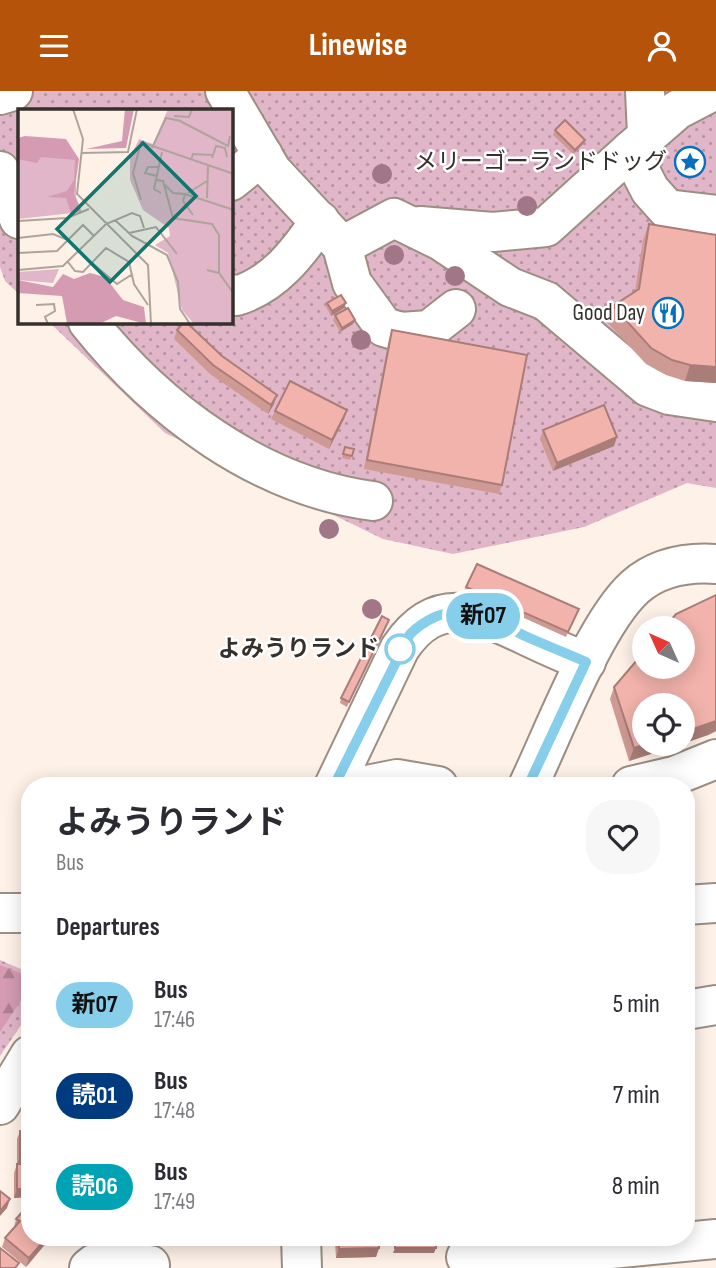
<!DOCTYPE html>
<meta charset="utf-8">
<style>
:root{--surface:#fff;--page:#f7f7f7;--text:#2b2b33;--muted:#7c7c81;--accent:#b45309}
body{margin:0;font-family:"Sofia Sans Condensed","Noto Sans JP",sans-serif;background:var(--page);color:var(--text);height:100vh;display:flex;flex-direction:column;font-size:26px;white-space:nowrap}
*{box-sizing:border-box;margin:0}
p{font-size:23px;color:var(--muted)}
.icon{flex:none;width:38px;height:38px;fill:none;stroke:currentColor;stroke-width:2;stroke-linecap:round;stroke-linejoin:round}
.map{position:relative;flex:1;overflow:hidden}
.sheet{position:absolute;left:21px;top:686px;width:674px;height:469px;display:flex;flex-direction:column;background:var(--surface);border-radius:28px;box-shadow:0 4px 18px #0003}
.sheet>*{flex:none}
.badge{padding:0 14px;border-radius:23px;font-size:24px;line-height:46px}
.needle{width:46px;rotate:315deg}
.controls{position:absolute;left:632px;top:525px;display:grid;gap:14px}
.controls a{display:grid;place-items:center;width:63px;height:63px;border-radius:50%;background:var(--surface);box-shadow:0 4px 18px #0003;font-size:35px}
.map>.badge{position:absolute;translate:-50% -50%;box-shadow:0 0 0 4px #fff}
h2{padding:0 35px;font-size:26px;line-height:63px}
.round{display:grid;place-items:center;flex:none;width:74px;height:74px;border-radius:28px;background:var(--page)}
.summary{display:flex;align-items:center;justify-content:space-between;height:119px;padding:0 35px}
h1{font-size:33px;font-weight:700;line-height:52px}
ul{padding:0;list-style:none}
li{display:flex;align-items:center;gap:21px;height:91px;padding:0 35px}
li div{flex:1}
li b{display:block;font-size:26px}
li em{font-style:normal}
li .badge{min-width:77px;font-weight:700;text-align:center}
header{display:flex;justify-content:space-between;align-items:center;height:91px;padding:0 35px;background:var(--accent);color:#fff;font-size:32px;font-weight:700}
.map>svg:first-child{display:block}
.grass{fill:url(#grass-dots)}
.forest{fill:url(#forest-firs)}
.lines{fill:none;stroke-linecap:round;stroke-linejoin:round}
.minor-casing{stroke:#9c8e83;stroke-width:42}
.major-casing{stroke:#9c8e83;stroke-width:42}
.minor{stroke:#fff;stroke-width:38}
.major{stroke:#fff;stroke-width:38}
.tree{fill:#a17686}
.wall{fill:#d09a94}
.shaded-wall{fill:#a97d78}
.building{fill:#f2b3ac;stroke:#a97d78;stroke-width:2}
.line-casing{stroke:#fff;stroke-width:16}
.line{stroke:#87ceeb;stroke-width:10}
.stop-dot{fill:#fff;stroke:#87ceeb;stroke-width:3.5}
.labels{text-anchor:middle;dominant-baseline:central;stroke-width:5;stroke-linejoin:round;paint-order:stroke}
.poi-label{font-size:23px;fill:#35302b;stroke:#fff;text-anchor:end}
.stop-label{font-size:23px;font-weight:bold;fill:#35302b;stroke:#fff;text-anchor:end}
.inset-road{fill:none;stroke:#aea49c;stroke-width:2}
.view{fill:#0f766e;fill-opacity:0.15;stroke:#0f766e;stroke-width:3.5}
.inset-edge{fill:none;stroke:#35302b;stroke-width:3.5}
</style>
<header><svg class="icon" aria-label="menu" viewBox="0 0 24 24"><path d="M4 6h16M4 12h16M4 18h16"/></svg>Linewise<svg class="icon" aria-label="person" viewBox="0 0 24 24"><circle cx="12" cy="8" r="4"/><path d="M4 21q1-7 8-7t8 7"/></svg></header>
<div class="map">
<svg width="716" height="1177" viewBox="0 0 716 1177">
<defs>
<pattern id="grass-dots" width="8" height="8" patternUnits="userSpaceOnUse" patternTransform="scale(1.75)"><rect width="8" height="8" fill="#e1b6c8"/><path d="M2 2h.1M6 6h.1" fill="none" stroke="#b794a3" stroke-width="1.8" stroke-linecap="round"/></pattern>
<pattern id="forest-firs" width="22" height="20" patternUnits="userSpaceOnUse" patternTransform="scale(1.75)"><rect width="22" height="20" fill="#d49bb3"/><path d="M5 1l3.5 6h-7zM16 11l3.5 6h-7z" fill="#ad7f92"/></pattern>
</defs>
<rect width="100%" height="100%" fill="#fef1e8"/>
<g class="grass">
<path d="M0,0H716V397L687,392L584,436L453,463L383,448L165,342L49,231H231V19H19V203L5,190L0,176Z"/>
<path d="M0,869L30,882V921L0,965Z"/>
</g>
<path class="forest" d="M0,874L30,886V896L0,941Z"/>
<g class="lines">
<g class="minor-casing">
<g id="minor">
<path d="M225,0L272,80L342,155L352,192L384,236L401,241L429,239L456,218"/>
<path d="M645,0L647,43"/>
<path d="M713,0L677,19L630,60L650,99L667,118L716,124"/>
<path d="M0,4L13,0"/>
<path d="M0,80L19,128"/>
<path d="M231,90L263,64"/>
<path d="M420,135L493,141L546,136L630,60"/>
<path d="M342,155L394,127L441,150L510,196L546,210L648,296L669,304L716,311"/>
<path d="M231,203L236,205C274,194 298,162 320,130"/>
<path d="M88,231C158,319 259,395 373,410"/>
<path d="M334,695L400,557C437,502 478,522 527,545C546,554 566,563 586,571"/>
<path d="M362,695L397,688L438,695"/>
<path d="M528,695C553,643 595,532 635,496C658,476 687,471 716,473"/>
<path d="M631,695L674,685L716,668"/>
<path d="M686,919L716,914"/>
<path d="M0,1014L30,964"/>
<path d="M301,1146L302,1177"/>
<path d="M466,1166L516,1167L716,1148"/>
<path d="M89,1177L94,1173L150,1174"/>
</g>
</g>
<g class="major-casing">
<g id="major">
<path d="M686,814L716,812"/>
<path d="M0,822H30"/>
</g>
</g>
<use href="#minor" class="minor"/>
<use href="#major" class="major"/>
</g>
<g class="tree">
<circle cx="382" cy="83" r="10"/>
<circle cx="527" cy="115" r="10"/>
<circle cx="394" cy="164" r="10"/>
<circle cx="455" cy="185" r="10"/>
<circle cx="361" cy="249" r="10"/>
<circle cx="329" cy="438" r="10"/>
<circle cx="372" cy="518" r="10"/>
</g>
<g class="wall">
<path d="M555,39L585,49L583,53L573,63L553,44Z"/>
<path d="M649,133L716,144V292L685,290L666,284L646,273L607,231L613,215L635,200L643,149Z"/>
<path d="M327,212H346L344,217L331,225L326,216Z"/>
<path d="M335,224L353,233L340,241L333,229Z"/>
<path d="M177,239L222,265L274,313L268,323L210,283L174,248Z"/>
<path d="M392,239L502,394L499,403L364,378L389,248Z"/>
<path d="M347,319L344,328L329,358L271,328L275,320Z"/>
<path d="M543,339L614,355L553,380L540,348Z"/>
<path d="M345,356L354,358L350,369L342,367Z"/>
<path d="M466,496L579,518L566,546L464,500Z"/>
<path d="M716,504V640L708,644L682,653V614H644V653H682L629,670L610,608L614,596L644,561V576H682V537H664L676,523Z"/>
<path d="M382,525L347,616L340,612L341,607Z"/>
<path d="M27,1022H30V1113H27V1106L14,1107V1082L17,1073V1048L20,1040L24,1039V1031Z"/>
<path d="M24,1119L30,1146H49L47,1151L26,1176L2,1156L5,1147L14,1137L16,1128Z"/>
<path d="M337,1146H379V1157L376,1166L336,1167L335,1151Z"/>
</g>
<g class="shaded-wall">
<path d="M585,49L583,53L573,63L575,59Z"/>
<path d="M346,212L344,217L331,225L332,220Z"/>
<path d="M355,229L353,233L340,241L342,237Z"/>
<path d="M690,274L716,276V292L685,290Z"/>
<path d="M277,304L274,313L268,323L271,314Z"/>
<path d="M347,319L344,328L329,358L332,349Z"/>
<path d="M617,346L614,355L553,380L557,372Z"/>
<path d="M716,630V640L708,644L682,653V642Z"/>
<path d="M647,653H682L629,670L634,657Z"/>
<path d="M30,1065V1074H17L20,1066Z"/>
<path d="M17,1098H30L27,1106L14,1107Z"/>
<path d="M10,1108L7,1117L0,1125V1120Z"/>
<path d="M47,1146H49L47,1151L26,1176L29,1167Z"/>
<path d="M379,1157L376,1166L336,1167L339,1158Z"/>
<path d="M395,1157H436L434,1162H393Z"/>
</g>
<g class="building">
<path d="M565,29L585,49L575,59L555,39Z"/>
<path d="M649,133L716,144V276L690,274L672,269L651,257L613,215L639,198Z"/>
<path d="M341,204L346,212L332,220L327,212Z"/>
<path d="M348,217L355,229L342,237L335,224Z"/>
<path d="M184,231H186L222,265L277,304L271,314L213,274L177,239Z"/>
<path d="M392,239L527,264L502,394L367,369Z"/>
<path d="M290,290L347,319L332,349L275,320Z"/>
<path d="M604,314L617,346L557,372L543,339Z"/>
<path d="M345,356L354,358L352,365L343,363Z"/>
<path d="M477,473L579,518L568,541L466,496Z"/>
<path d="M716,504V630L682,642V614H644V653H647L634,657L614,596L644,561V576H682V537H664L676,523Z"/>
<path d="M382,525L389,529L349,611L341,607Z"/>
<path d="M27,1022H30V1065L20,1066V1040L27,1039Z"/>
<rect x="17" y="1073" width="13" height="25"/>
<path d="M0,1100L10,1108L0,1120Z"/>
<path d="M24,1119L30,1124V1146H47L29,1167L5,1147L20,1130L16,1128Z"/>
<path d="M338,1146H379V1157L339,1158Z"/>
<rect x="395" y="1146" width="41" height="11"/>
<path d="M0,1157L19,1172L15,1177H0Z"/>
</g>
<g class="lines">
<g class="line-casing">
<path id="line" d="M334,695L410,543C450,505 483,524 525,545C545,554 566,562 586,571L528,695"/>
</g>
<use href="#line" class="line"/>
</g>
<defs>
<g id="sight-ring" transform="scale(1.575)"><circle r="9.5" fill="#fff" stroke="#0570bb" stroke-width="1.5"/><path d="M0-6L1.8-2.2L6-1.7L2.9 1.2L3.7 5.4L0 3.3L-3.7 5.4L-2.9 1.2L-6-1.7L-1.8-2.2Z" fill="#0570bb"/></g>
<g id="restaurant-ring" transform="scale(1.575)"><circle r="9.5" fill="#fff" stroke="#0570bb" stroke-width="1.5"/><path d="M-5-6h1v4h1v-4h1v4h1v-4h1v5L-1.5 .5V6h-2V.5L-5-1ZM5-6V6H3V1.5H1.5Q1.5-4 5-6Z" fill="#0570bb"/></g>
</defs>
<g fill-rule="evenodd">
<use href="#sight-ring" x="690" y="71"/>
<use href="#restaurant-ring" x="668" y="222"/>
</g>
<circle class="stop-dot" cx="400" cy="558" r="14"/>
<g class="labels">
<g class="poi-label">
<text x="667" y="71">メリーゴーランドドッグ</text>
<text x="645" y="222">Good Day</text>
</g>
<g class="stop-label">
<text x="379" y="558">よみうりランド</text>
</g>
</g>
<g transform="translate(18 18)">
<rect width="215" height="215" fill="#fef1e8"/>
<path d="M150,0H215V215H176L164,201L150,144L137,136L152,127L151,119L125,101L112,71V49L121,30L135,35ZM0,43L58,48V88L64,103L0,110ZM41,160L35,174L0,171V163Z" fill="#e1b6c8"/>
<path d="M107,0H116L108,39L68,40L104,32ZM7,27L48,30L61,50L56,85L63,102L53,104L48,89L29,88L49,82L56,71L57,51L23,48L19,54L0,50V29ZM72,164L87,168L105,191L126,198L128,215L98,207L81,215L49,214L44,187L0,184V171L35,178L45,165L56,170Z" fill="#d49bb3"/>
<path class="inset-road" d="M55,0L65,30L59,85L130,156L133,215M156,7L171,8L174,0M162,12L210,37L212,27M134,39L148,9L163,12M64,44L110,43L119,0M194,49L198,37L207,39L209,48M173,51L175,45L194,46M139,67L127,64L130,58H140M139,71L145,72L155,109L194,115L201,126V164M147,76L155,84L167,85M143,84L136,80L144,43M170,84L189,72M189,89L190,56M123,91L115,64L123,33L216,65M175,106L165,92L167,85L216,101M97,111L114,127L149,146L160,173L162,200L172,215M0,112L49,109L71,100M111,124L138,118L159,145M0,129L35,125L50,131M0,144L39,142L65,116L76,127M50,153L57,162L65,163L88,139L111,153L116,175L130,196M74,154L99,175L113,166M0,161L45,157L88,115L114,104L122,107L126,119M189,161L201,164L216,185M18,196L36,195L37,202L27,208L30,215"/>
<path class="view" d="M125,34L178,87L92,173L39,120Z"/>
<rect width="215" height="215" class="inset-edge"/>
</g>
</svg>
<div class="controls">
<a><svg class="needle" viewBox="-14 -14 28 28"><path d="M0-13l5 13h-10z" fill="#e53935"/><path d="M0 13l5-13h-10z" fill="#7c7c81"/></svg></a>
<a><svg class="icon" aria-label="locate" viewBox="0 0 24 24"><circle cx="12" cy="12" r="6"/><path d="M12 2v4M12 18v4M2 12h4M18 12h4"/></svg></a>
</div>
<b class="badge" style="left:483px;top:525px;background:#87ceeb;color:#111">新07</b>
<section class="sheet">
<div class="summary"><div><h1>よみうりランド</h1><p>Bus</p></div><a class="round"><svg class="icon" aria-label="heart" viewBox="0 0 24 24"><path d="M12 20l-8-8c-3-5 5-10 8-4 3-6 11-1 8 4z"/></svg></a></div>
<h2>Departures</h2>
<ul>
<li><span class="badge" style="background:#87ceeb;color:#111">新07</span><div><b>Bus</b><p>17:46</p></div><em>5 min</em></li>
<li><span class="badge" style="background:#003b80;color:#fff">読01</span><div><b>Bus</b><p>17:48</p></div><em>7 min</em></li>
<li><span class="badge" style="background:#00a3b4;color:#fff">読06</span><div><b>Bus</b><p>17:49</p></div><em>8 min</em></li>
</ul>
</section>
</div>
